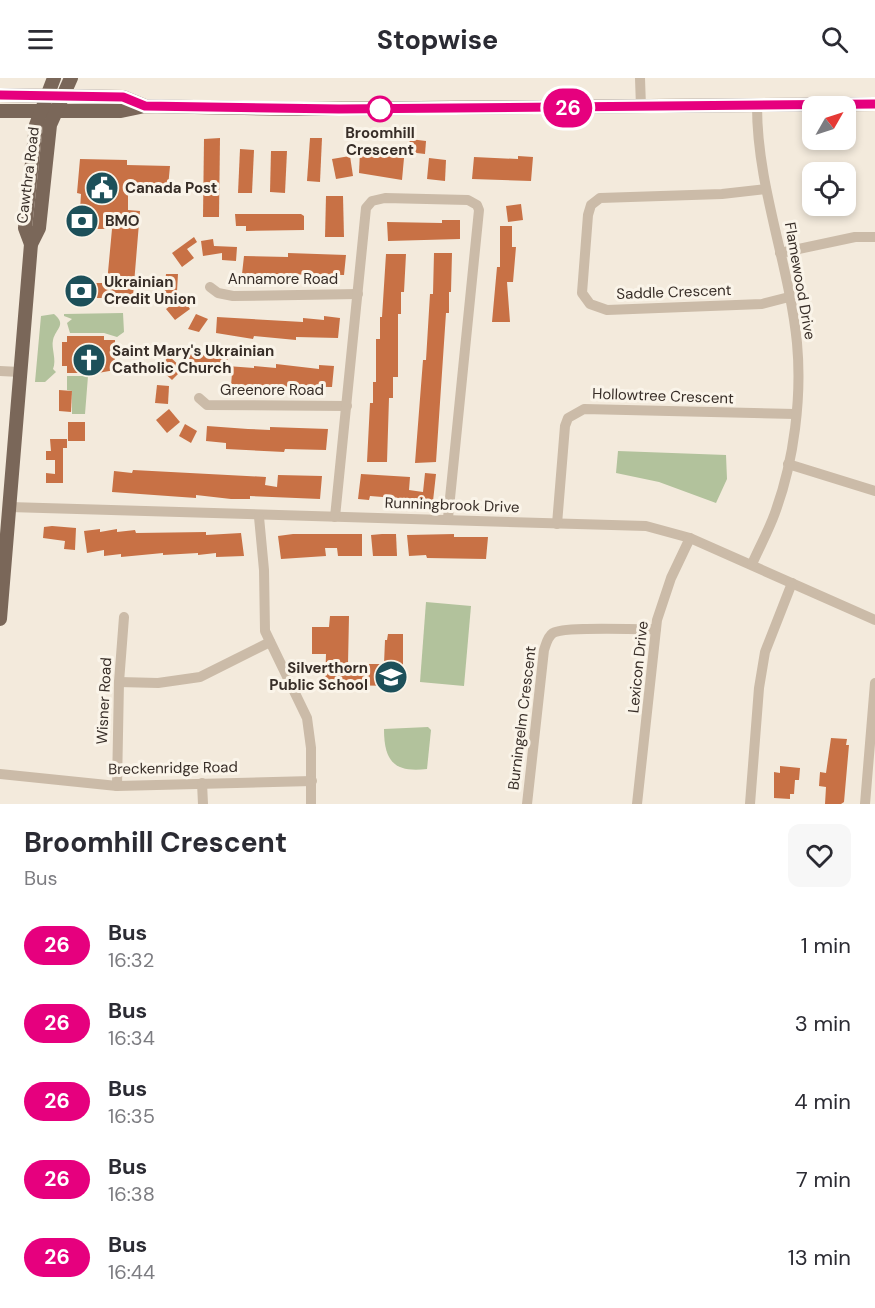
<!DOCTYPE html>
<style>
:root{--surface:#fff;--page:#f7f7f7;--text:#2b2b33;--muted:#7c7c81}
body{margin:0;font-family:"DM Sans",sans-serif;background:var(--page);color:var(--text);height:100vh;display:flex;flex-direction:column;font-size:22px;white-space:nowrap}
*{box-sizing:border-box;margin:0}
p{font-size:20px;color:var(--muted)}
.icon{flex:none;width:33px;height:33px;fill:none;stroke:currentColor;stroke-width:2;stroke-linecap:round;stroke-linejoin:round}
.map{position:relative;height:726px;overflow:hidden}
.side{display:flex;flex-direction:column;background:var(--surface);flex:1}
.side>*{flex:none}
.badge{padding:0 12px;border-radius:20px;font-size:21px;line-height:39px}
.needle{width:39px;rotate:51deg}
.buttons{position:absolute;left:802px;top:18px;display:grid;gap:12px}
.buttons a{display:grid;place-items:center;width:54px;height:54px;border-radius:12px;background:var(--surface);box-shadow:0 3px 9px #0003;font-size:30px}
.map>.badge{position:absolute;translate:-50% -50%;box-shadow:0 0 0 3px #fff}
.round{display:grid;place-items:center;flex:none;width:63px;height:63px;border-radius:12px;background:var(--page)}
.summary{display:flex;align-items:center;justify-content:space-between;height:102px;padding:0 24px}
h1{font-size:28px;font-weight:700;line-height:45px}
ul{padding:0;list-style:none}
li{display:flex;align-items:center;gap:18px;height:78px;padding:0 24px}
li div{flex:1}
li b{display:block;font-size:22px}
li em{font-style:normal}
li .badge{min-width:66px;font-weight:700;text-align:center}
header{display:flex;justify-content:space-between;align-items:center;height:78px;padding:0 24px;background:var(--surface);font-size:27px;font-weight:700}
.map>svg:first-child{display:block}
.green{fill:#b2c29c}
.building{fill:#c87145}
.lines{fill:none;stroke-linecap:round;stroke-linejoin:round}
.minor{stroke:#cbbba8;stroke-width:10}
.major{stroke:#7a6759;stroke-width:14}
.line-casing{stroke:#fff;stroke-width:14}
.line{stroke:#e6007e;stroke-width:9}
.stop-dot{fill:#fff;stroke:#e6007e;stroke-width:3}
.labels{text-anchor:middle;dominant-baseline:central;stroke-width:6;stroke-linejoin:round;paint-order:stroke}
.stop-label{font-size:15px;font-weight:bold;fill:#382e28;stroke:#faf4e9}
.street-label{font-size:15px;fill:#382e28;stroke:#faf4e9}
.poi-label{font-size:15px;font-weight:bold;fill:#382e28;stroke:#faf4e9;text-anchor:start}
</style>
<header><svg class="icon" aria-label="menu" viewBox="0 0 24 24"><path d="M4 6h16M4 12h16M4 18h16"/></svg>Stopwise<svg class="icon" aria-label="search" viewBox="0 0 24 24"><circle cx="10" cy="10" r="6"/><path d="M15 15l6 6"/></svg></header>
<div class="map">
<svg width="875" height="726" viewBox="0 0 875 726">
<rect width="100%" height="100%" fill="#f3eadc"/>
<g class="green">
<path d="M123,235L124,254L117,259L104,255H70L67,245L72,241L64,238V236Z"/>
<path d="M54,236C67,247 56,250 53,262C51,270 57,282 53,291L56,294L45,304H35L41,238Z"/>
<path d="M67,298H88L85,336H72V313L67,312Z"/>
<path d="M618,373L726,377L727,401L716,425L659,404L616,395Z"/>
<path d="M426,524L471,528L464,608L420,604Z"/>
<path d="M428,649L431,652L427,691C394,695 384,683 384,651Z"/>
</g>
<g class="building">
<path d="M220,60L219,139H203L204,61Z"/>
<path d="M310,60H322L320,104L307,103Z"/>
<path d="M410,61L426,63L425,76L408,74Z"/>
<path d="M240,71L254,72L252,115H238Z"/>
<path d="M271,73H287L285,115L270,114Z"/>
<path d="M360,73L404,80L402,102L359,95Z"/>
<path d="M350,78L353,98L336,101L332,81Z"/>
<path d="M518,78L533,79L531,103L472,101L474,79L518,81Z"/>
<path d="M429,80L446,82L445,103L427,101Z"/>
<path d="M80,81L127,82V87L170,88L168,109H163L162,115L128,114V132L140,133L133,218L112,216V220H73V205H107L112,151H73V132H80L81,116L77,115Z"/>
<path d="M326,118H343L344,159H325Z"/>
<path d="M521,126L523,142L508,144L506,128Z"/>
<path d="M235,136H301L304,138V152L246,153V148H236Z"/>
<path d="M442,142H460V161L388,163L387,144L442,145Z"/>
<path d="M500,148H512V169H516L513,204H507L510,244H492L497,189H500Z"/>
<path d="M194,159L197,164L187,171L194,180L182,189L172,175Z"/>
<path d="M213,161L214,168L237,169L236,183L222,182V175L203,178L201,163Z"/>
<path d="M288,175L346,177L344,197L242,196L244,178L288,179Z"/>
<path d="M434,175H452L451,214H449V235H446L436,384L415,385L423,282H426L430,216H433Z"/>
<path d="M386,176H406L404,214H401V236H398V299H393V320H389L387,384H367L370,325H373V304H376V261H380V239H382Z"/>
<path d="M166,196H178L177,213L190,231L175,242L166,231L181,220L164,218Z"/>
<path d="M196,236L208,241L199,254L188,251Z"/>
<path d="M324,238L340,240L338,260L296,259V262L254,258L253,261L216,255L217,239L303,244V240L324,242Z"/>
<path d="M67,258H104V262H115V292L98,295H67V288H62V264H67Z"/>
<path d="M189,276L228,278L227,288L254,290V288L276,290V286L319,291V287L334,288L332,309L231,308L232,295L211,293L212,288L188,286Z"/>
<path d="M169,278L183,291L172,302L159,290Z"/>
<path d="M157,307L169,308L168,326L155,325Z"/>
<path d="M59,312L72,313L71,334L59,333Z"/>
<path d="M169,331L180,344L167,355L156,342Z"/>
<rect x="68" y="344" width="17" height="19"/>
<path d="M185,346L197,353L191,365L179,358Z"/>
<path d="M207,348L248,351L270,352V349L328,351L326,372L285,371L284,374L226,371V365L206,363Z"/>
<path d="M50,361H67V370H63V405H46V395L55,396V382H46V373H51Z"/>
<path d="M133,392L266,399L265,407L277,409L278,397L322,398L320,421L250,418V421H231L196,417V420L112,414L114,393L132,395Z"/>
<path d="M425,395L436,396L433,423L370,418L369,422L358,421L361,396L410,399L409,412L423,414Z"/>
<path d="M52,448L76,450L75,472L64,471L65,463L43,460L44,449Z"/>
<path d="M100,451V454L117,451V454L135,452L136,455L206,454V457L241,455L244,478L216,479V475L198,477V475L163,477V475L121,479V476L104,478V472L87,475L84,453Z"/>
<path d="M293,456H362V478H338L337,470H325L326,478L281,481L278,458Z"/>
<path d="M382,456H396L397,478H373L371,457Z"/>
<path d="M454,456V459H488L486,481L427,480L426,477L409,478L407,457Z"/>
<path d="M330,538H349L348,586H384L385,562H387L388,556H403V608L325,607L326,576H312V549H329Z"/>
<path d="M831,660L847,661L846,667H849L844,724L841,726H825L826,709L819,708L820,694L826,695Z"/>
<path d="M780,688L800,690L799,702H795L794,716H790V721L774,720V694L780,695Z"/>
</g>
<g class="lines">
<g class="minor">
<path d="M640,0L641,29"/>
<path d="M766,111L722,116L600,120L591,127L588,137L582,215L590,226L607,232L762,226L789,219"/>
<path d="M780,175L855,159H875"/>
<path d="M210,209L218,215L233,218L358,216"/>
<path d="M0,293L20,294"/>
<path d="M199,320L207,327L347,328"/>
<path d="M788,386L875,413"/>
<path d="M9,429L646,448L690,460L875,542"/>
<path d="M259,439L264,492L265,553L307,640L311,670V726"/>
<path d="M335,439L366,130L372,123L385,120L468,122L477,127L479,132L448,440"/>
<path d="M557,446L565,348L568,340L584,331L795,336"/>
<path d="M752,486C760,468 770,450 776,432C794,382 802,319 797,265C789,185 757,109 757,28"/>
<path d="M119,604L158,605L200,599L270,564"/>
<path d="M0,696L117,708L312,703"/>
<path d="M202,705L203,726"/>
<path d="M117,708L119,604L124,539"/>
<path d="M527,726L544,572C546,567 547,559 553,555C565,548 636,552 656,551"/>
<path d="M637,726L657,542L671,500L690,460"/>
<path d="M750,726L759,610L765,574L792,505"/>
<path d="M865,726L875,605"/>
</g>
<g class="major">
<path d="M0,17L123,19L145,28"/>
<path d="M0,33H121L145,28L298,31L875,26"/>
<path d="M31,166L25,150L36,47L54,0"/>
<path d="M0,541L31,166L39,150L50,47L71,0"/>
</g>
</g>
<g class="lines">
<g class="line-casing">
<path id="line" d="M0,17L123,19L145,28L339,31L875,26"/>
</g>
<use href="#line" class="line"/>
</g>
<defs>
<g id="civic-disc" transform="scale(1.725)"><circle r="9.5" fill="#1d505a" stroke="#faf4e9"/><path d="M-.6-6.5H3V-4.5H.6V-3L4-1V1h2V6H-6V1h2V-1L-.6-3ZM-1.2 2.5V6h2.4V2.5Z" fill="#fff"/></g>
<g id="bank-disc" transform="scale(1.725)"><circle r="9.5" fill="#1d505a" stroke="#faf4e9"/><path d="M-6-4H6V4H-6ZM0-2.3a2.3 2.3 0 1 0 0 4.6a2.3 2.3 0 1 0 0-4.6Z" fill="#fff"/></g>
<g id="church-disc" transform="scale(1.725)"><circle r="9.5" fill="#1d505a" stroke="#faf4e9"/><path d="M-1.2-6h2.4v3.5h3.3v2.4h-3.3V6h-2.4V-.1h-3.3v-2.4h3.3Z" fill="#fff"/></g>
<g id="school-disc" transform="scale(1.725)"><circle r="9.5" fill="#1d505a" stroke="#faf4e9"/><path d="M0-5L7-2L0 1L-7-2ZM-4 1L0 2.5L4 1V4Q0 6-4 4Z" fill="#fff"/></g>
</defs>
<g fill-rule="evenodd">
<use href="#civic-disc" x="102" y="110"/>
<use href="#bank-disc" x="82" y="143"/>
<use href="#bank-disc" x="81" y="213"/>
<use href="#church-disc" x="89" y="282"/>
<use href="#school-disc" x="391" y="599"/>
</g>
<circle class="stop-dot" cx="380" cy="31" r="12"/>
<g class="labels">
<g class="stop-label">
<text x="380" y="55">Broomhill<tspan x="380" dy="17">Crescent</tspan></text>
</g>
<g class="street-label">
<text transform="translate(28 97) rotate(-83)">Cawthra Road</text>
<text x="283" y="201">Annamore Road</text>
<text transform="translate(800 203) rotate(80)">Flamewood Drive</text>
<text transform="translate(674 214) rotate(-2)">Saddle Crescent</text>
<text x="272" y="312">Greenore Road</text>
<text transform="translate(663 318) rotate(2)">Hollowtree Crescent</text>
<text transform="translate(452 427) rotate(2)">Runningbrook Drive</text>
<text transform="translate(638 589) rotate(-84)">Lexicon Drive</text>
<text transform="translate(104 623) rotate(-87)">Wisner Road</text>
<text transform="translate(522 640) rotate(-83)">Burningelm Crescent</text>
<text transform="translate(173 690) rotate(-1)">Breckenridge Road</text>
</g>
<g class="poi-label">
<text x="125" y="110">Canada Post</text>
<text x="105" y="143">BMO</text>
<text x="104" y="204">Ukrainian<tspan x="104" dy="17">Credit Union</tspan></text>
<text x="112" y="273">Saint Mary's Ukrainian<tspan x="112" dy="17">Catholic Church</tspan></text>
<text x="368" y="590" text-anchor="end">Silverthorn<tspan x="368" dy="17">Public School</tspan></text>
</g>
</g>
</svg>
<div class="buttons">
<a><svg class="needle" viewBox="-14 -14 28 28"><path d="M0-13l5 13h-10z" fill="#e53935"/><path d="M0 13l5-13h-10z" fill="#7c7c81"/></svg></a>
<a><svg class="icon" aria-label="locate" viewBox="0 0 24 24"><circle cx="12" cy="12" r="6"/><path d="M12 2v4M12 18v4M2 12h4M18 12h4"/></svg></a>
</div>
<b class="badge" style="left:568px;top:30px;background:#e6007e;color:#fff">26</b>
</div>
<section class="side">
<div class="summary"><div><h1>Broomhill Crescent</h1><p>Bus</p></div><a class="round"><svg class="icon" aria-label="heart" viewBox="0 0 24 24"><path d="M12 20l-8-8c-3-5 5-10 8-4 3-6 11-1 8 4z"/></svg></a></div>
<ul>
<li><span class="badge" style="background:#e6007e;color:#fff">26</span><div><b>Bus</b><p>16:32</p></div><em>1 min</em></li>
<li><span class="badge" style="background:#e6007e;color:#fff">26</span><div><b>Bus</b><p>16:34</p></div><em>3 min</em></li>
<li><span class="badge" style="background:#e6007e;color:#fff">26</span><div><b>Bus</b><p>16:35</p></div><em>4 min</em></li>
<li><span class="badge" style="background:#e6007e;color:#fff">26</span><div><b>Bus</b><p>16:38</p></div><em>7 min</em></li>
<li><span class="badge" style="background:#e6007e;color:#fff">26</span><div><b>Bus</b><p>16:44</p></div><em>13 min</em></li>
</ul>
</section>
